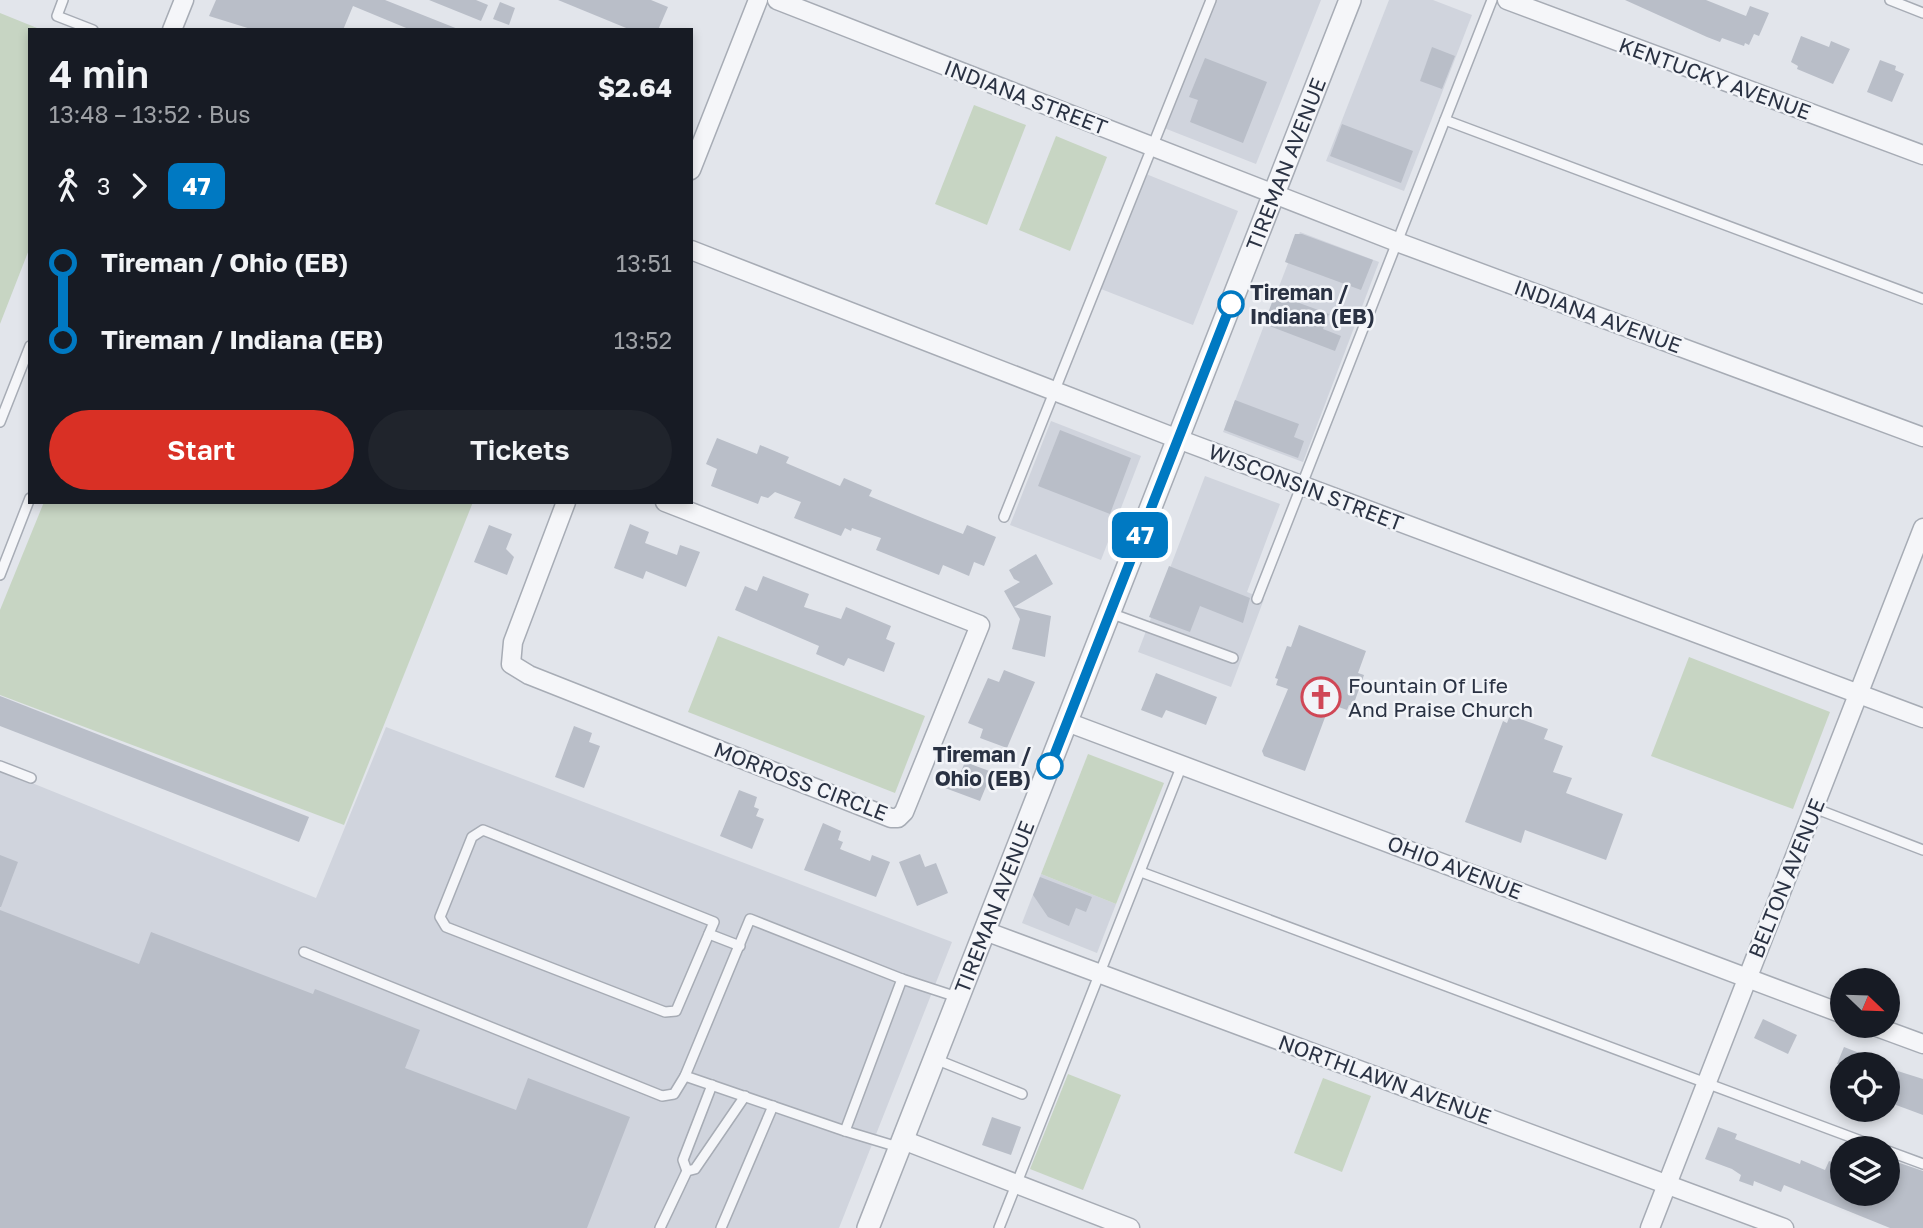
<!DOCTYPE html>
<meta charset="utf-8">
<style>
:root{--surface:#171b24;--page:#20242c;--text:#f1f3f6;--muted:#9ea1a6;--accent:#d93025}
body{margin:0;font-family:"Golos Text",sans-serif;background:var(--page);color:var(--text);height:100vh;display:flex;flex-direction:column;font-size:26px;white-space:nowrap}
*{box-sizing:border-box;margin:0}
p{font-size:23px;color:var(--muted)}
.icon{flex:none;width:38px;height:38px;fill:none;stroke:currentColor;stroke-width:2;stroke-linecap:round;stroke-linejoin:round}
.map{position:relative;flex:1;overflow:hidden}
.drawer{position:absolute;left:28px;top:28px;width:665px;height:476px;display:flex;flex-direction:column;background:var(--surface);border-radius:0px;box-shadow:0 4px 10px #0003}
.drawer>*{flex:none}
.badge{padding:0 14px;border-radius:10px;font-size:24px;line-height:46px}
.needle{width:46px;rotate:113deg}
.controls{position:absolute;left:1830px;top:968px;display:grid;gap:14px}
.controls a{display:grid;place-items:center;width:70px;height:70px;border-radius:50%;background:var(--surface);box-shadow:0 4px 10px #0003;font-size:35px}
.map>.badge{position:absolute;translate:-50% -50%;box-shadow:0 0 0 4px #fff}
.legs{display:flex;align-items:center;gap:10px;height:77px;padding:0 21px;font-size:23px}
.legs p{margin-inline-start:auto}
.head{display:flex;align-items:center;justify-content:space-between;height:119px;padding:0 21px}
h1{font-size:38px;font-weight:600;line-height:52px}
.button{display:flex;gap:14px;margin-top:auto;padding:14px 21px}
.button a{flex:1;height:80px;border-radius:42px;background:var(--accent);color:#fff;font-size:28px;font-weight:600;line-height:80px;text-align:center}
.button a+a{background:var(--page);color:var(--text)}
ul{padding:0 21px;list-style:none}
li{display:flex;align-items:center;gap:24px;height:77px;font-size:26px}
li i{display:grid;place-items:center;width:10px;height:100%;margin:0 9px;background:currentColor}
li i::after{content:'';width:18px;height:18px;margin:-9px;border:5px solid;border-radius:50%;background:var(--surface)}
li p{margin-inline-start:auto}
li:first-child i{background:linear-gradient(#0000 50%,currentColor 0)}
li:last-child i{background:linear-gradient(currentColor 50%,#0000 0)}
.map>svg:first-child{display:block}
.built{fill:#d0d4dd}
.green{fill:#c7d5c3}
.building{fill:#b9bec8}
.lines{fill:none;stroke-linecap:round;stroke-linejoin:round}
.service-casing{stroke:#a7acb5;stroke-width:12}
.minor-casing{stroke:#a7acb5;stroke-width:21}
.tertiary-casing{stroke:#a7acb5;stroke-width:24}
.service{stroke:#f5f6f9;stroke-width:9}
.minor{stroke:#f5f6f9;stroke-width:18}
.tertiary{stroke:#f5f6f9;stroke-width:21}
.line-1-casing{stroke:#fff;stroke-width:16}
.line-1{stroke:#0079c2;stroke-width:10}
.stop-1-dot{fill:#fff;stroke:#0079c2;stroke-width:3.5}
.labels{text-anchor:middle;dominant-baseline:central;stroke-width:5;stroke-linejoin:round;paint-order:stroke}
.street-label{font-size:21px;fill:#2a3243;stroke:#f2f4f8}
.stop-label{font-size:21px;font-weight:bold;fill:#2a3243;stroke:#f2f4f8;text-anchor:start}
.poi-label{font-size:21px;fill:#2a3243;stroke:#f2f4f8;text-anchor:start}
</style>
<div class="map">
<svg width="1923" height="1228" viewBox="0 0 1923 1228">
<rect width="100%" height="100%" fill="#e2e5eb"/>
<g class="built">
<path d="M1214,0H1321L1256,164L1164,128Z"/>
<path d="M1389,0H1433L1472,15L1404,191L1326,161Z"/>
<path d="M1146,174L1238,211L1193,325L1101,289Z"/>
<path d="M1300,232L1379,262L1303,462L1223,432Z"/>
<path d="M1051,421L1141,456L1101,560L1010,525Z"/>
<path d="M1205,476L1280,504L1247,592L1264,599L1231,687L1138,652Z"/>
<path d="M386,727L952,942L839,1228H0V770L316,898Z"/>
<path d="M1041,874L1116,904L1097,953L1022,923Z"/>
</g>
<g class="green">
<path d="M0,13L42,30H30V247L0,324Z"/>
<path d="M974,105L1026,125L987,225L935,204Z"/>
<path d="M1056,136L1107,157L1070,251L1019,230Z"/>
<path d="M44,502H473L344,825L0,695V610Z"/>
<path d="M718,636L925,716L895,793L688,712Z"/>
<path d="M1689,657L1830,712L1793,809L1651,756Z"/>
<path d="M1088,754L1164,783L1116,904L1041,874Z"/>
<path d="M1068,1074L1121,1095L1083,1190L1030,1169Z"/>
<path d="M1323,1078L1371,1096L1342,1172L1294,1153Z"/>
</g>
<g class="building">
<path d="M216,0H385L458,29L411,30L353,6L343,30H254L209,16Z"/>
<path d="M429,0H476L488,5L481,21Z"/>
<path d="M558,0H651L668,7L658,30H631Z"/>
<path d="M1625,0H1706L1746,16L1750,6L1769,13L1759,36L1754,34L1749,45L1745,43L1744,46L1722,38L1720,42L1707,37Z"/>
<path d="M500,2L515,8L509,25L493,19Z"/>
<path d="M1801,36L1829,47L1831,41L1850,49L1833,84L1797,69L1798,66L1791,62Z"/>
<path d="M1432,47L1455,56L1442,89L1420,81Z"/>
<path d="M1205,58L1267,82L1243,143L1190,122L1198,100L1189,97Z"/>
<path d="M1880,60L1896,66L1895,70L1904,74L1892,102L1867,92Z"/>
<path d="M1342,124L1413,151L1401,183L1330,156Z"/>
<path d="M1295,234H1302L1373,260L1361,290L1285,262Z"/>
<path d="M1275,294L1329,314L1323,329L1341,336L1335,351L1264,324Z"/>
<path d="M1235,400L1299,424L1294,437L1304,441L1298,458L1224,430Z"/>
<path d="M1060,430L1131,458L1110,514L1038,486Z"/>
<path d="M717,438L757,454L760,445L789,457L786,463L840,486L844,478L872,490L869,496L925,519L963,534L967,525L996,537L984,566L974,562L969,576L943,565L939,575L876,550L881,538L852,528L851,531L845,528L841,536L794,518L801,502L775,492L768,498L761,496L758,504L711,486L717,469L706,464Z"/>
<path d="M630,524L649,532L645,543L677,555L680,545L700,552L686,587L646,571L643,579L614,568Z"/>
<path d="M489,525L512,534L506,549L514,557L507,575L474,562Z"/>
<path d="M1036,554L1053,584L1014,607L1051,616L1045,657L1012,649L1020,619L1004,591L1020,582L1014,579L1009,570Z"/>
<path d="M1169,566L1250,598L1243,623L1200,606L1190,632L1149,617Z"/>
<path d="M763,576L809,594L804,607L841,619L846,607L891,626L886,639L895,643L884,672L848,658L844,666L816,654L819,646L735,610L745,586L757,591Z"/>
<path d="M1299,625L1366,651L1358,673L1364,675L1353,706L1349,705L1347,710L1330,704L1305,771L1264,756L1262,751L1288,689L1276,685L1278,679L1275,678L1287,646L1291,647Z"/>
<path d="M1004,670L1035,682L1007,748L980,738L983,729L968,723L988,678L999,682Z"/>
<path d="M1156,673L1217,697L1206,725L1166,710L1162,718L1141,710Z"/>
<path d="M0,696L309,817L299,842L0,726Z"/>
<path d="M1510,715L1548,729L1544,739L1563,746L1553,772L1572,778L1566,793L1623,814L1606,860L1525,830L1521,843L1465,822L1503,721L1507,723Z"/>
<path d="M574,726L592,733L589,742L600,746L584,788L555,777Z"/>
<path d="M965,762L992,772L980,801L945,788L952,770L960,774Z"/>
<path d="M739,790L757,797L754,807L759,809L756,816L764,819L752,849L720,836Z"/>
<path d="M823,823L841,831L838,840L843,842L840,849L870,861L872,855L890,862L876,897L804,870Z"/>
<path d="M920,854L925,867L936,863L948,893L917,906L899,862Z"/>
<path d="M0,855L18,862L1,907H0Z"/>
<path d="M1040,877L1092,897L1086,912L1076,908L1069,926L1048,917L1033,895Z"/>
<path d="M0,910L139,964L151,932L313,994L315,989L420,1030L405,1068L516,1110L528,1078L630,1117L587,1228H0Z"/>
<path d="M1763,1019L1797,1035L1788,1054L1754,1038Z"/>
<path d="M1844,1047L1885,1063V1064H1837Z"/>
<path d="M1888,1068L1923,1079V1115L1888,1102Z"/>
<path d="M992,1117L1021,1127L1011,1155L982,1145Z"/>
<path d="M1718,1127L1737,1134L1735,1139L1800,1164L1801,1160L1825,1170L1829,1161L1843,1166V1194H1888V1159L1923,1171V1228H1890L1784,1185L1781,1192L1754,1181L1753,1186L1739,1181L1741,1175L1732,1169L1705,1159Z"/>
</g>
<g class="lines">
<g class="service-casing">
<g id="service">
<path d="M63,0L57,16L93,30"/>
<path d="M1890,0L1923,13"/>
<path d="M1445,120L1923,299"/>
<path d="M0,422L30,346"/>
<path d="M1004,517L1211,0"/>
<path d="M0,575L30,498"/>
<path d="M1257,599L1492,0"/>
<path d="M1110,613L1233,658"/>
<path d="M0,766L31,778"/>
<path d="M1814,808L1923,850"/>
<path d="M483,830L714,922L676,1011L665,1012L446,927L440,917L472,837Z"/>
<path d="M1141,872L1880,1148"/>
<path d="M709,934L740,946"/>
<path d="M304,952L662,1096L674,1094L685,1076L750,919L902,979L845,1131L898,1147"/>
<path d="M902,979L957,997"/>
<path d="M935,1059L1022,1094"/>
<path d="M685,1076L845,1131"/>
<path d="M1888,1151L1923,1164"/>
<path d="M687,1171L683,1160L712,1085"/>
<path d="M660,1228L687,1171L695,1169L745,1096"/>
<path d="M721,1228L773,1106"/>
<path d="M999,1228L1182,765"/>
</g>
</g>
<g class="minor-casing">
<g id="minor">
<path d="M777,0L1397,242L1923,437"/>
<path d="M1507,0L1923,155"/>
<path d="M172,30L184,0"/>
<path d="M691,170L758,0"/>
<path d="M691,250L1178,439L1923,718"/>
<path d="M566,502L513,642L511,664L529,675L891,818H898L904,812L980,625L665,502"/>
<path d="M1067,722L1843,1014"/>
<path d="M985,931L1784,1228"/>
<path d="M1874,1026L1923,1044"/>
<path d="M903,1140L1130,1228"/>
<path d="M1650,1228L1923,528"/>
</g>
</g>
<g class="tertiary-casing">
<g id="tertiary">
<path id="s1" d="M868,1228L1350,0"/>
</g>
</g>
<use href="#service" class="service"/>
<use href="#minor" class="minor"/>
<use href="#tertiary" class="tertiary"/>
</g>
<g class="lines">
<g class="line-1-casing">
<path id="line-1" d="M1050,766L1231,304"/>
</g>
<use href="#line-1" class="line-1"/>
</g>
<defs>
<g id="church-ring" transform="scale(2.0125)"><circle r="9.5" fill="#f2f4f8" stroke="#d04756" stroke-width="1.5"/><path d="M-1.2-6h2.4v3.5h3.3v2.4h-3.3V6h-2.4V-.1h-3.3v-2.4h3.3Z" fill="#d04756"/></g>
</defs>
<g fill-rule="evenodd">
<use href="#church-ring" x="1321" y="697"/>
</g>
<g class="stop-1-dot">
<circle cx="1231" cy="304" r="12"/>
<circle cx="1050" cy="766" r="12"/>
</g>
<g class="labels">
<g class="street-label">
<text transform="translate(1715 78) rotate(20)">KENTUCKY AVENUE</text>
<text transform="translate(1026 97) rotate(21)">INDIANA STREET</text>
<text stroke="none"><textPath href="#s1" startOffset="1143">TIREMAN AVENUE</textPath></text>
<text transform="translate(1598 316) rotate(20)">INDIANA AVENUE</text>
<text transform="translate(1306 487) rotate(21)">WISCONSIN STREET</text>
<text transform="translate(801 781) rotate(21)">MORROSS CIRCLE</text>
<text transform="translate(1455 867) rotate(21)">OHIO AVENUE</text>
<text transform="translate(1786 878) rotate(-68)">BELTON AVENUE</text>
<text stroke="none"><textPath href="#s1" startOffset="345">TIREMAN AVENUE</textPath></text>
<text transform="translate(1385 1079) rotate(20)">NORTHLAWN AVENUE</text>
</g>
<g class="stop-label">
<text x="1250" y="292">Tireman /<tspan x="1250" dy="24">Indiana (EB)</tspan></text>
<text x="1031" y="754" text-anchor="end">Tireman /<tspan x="1031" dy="24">Ohio (EB)</tspan></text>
</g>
<g class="poi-label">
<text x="1348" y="685">Fountain Of Life<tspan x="1348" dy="24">And Praise Church</tspan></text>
</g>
</g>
</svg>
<div class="controls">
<a><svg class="needle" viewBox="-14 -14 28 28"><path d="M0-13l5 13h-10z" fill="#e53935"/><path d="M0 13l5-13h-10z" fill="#9ea1a6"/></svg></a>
<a><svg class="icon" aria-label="locate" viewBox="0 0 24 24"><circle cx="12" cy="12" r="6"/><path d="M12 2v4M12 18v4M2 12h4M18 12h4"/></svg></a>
<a><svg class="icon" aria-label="layers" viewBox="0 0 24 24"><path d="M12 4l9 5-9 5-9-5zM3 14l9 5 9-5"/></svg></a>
</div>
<b class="badge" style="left:1140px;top:535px;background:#0079c2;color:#fff">47</b>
<section class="drawer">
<div class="head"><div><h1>4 min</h1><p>13:48 – 13:52 · Bus</p></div><b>$2.64</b></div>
<div class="legs"><svg class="icon" aria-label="walk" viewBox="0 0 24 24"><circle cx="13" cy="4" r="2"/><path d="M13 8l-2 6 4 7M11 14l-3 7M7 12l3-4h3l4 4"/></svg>3<svg class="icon" aria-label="forward" viewBox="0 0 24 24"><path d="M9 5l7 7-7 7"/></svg><b class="badge" style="background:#0079c2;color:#fff">47</b></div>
<ul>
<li><i style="color:#0079c2"></i><b>Tireman / Ohio (EB)</b><p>13:51</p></li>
<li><i style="color:#0079c2"></i><b>Tireman / Indiana (EB)</b><p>13:52</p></li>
</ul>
<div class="button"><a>Start</a><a>Tickets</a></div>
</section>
</div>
